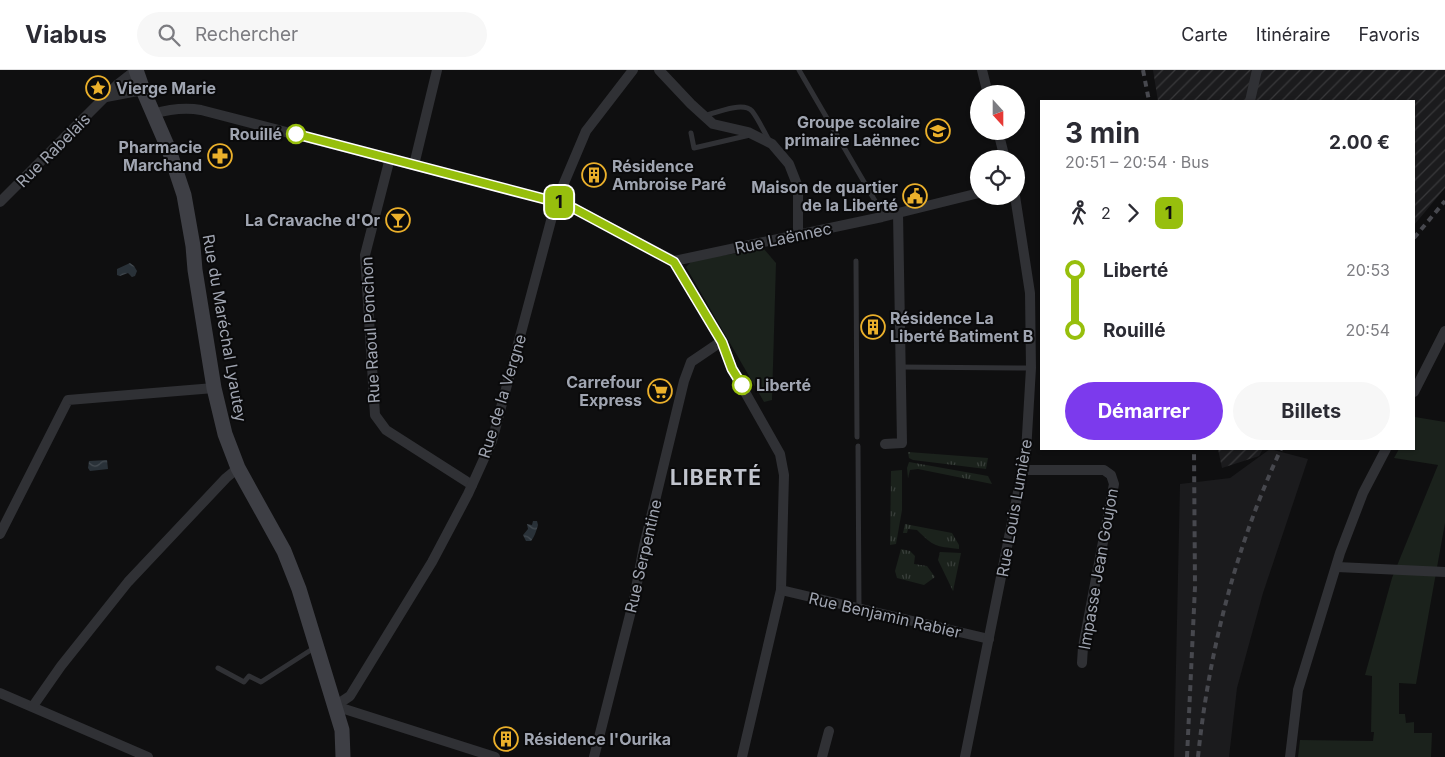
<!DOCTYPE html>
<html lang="fr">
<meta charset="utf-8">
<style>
:root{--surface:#fff;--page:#f7f7f7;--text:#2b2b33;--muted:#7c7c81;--line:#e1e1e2;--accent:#7c3aed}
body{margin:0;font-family:Inter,sans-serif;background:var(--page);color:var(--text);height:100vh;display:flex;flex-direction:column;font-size:19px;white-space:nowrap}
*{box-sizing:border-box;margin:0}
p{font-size:16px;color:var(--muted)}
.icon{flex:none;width:28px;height:28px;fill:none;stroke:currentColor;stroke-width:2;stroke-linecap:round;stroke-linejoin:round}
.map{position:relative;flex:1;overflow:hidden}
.drawer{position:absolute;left:1040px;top:30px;width:375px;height:350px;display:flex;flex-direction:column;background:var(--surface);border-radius:0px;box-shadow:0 1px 4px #0004}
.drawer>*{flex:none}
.badge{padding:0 10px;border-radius:8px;font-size:18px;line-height:32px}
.needle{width:32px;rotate:159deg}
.fabs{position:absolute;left:970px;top:15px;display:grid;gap:10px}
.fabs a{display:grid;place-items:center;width:55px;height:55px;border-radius:50%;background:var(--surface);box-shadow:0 1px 4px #0004;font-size:25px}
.map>.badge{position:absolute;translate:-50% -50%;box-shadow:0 0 0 2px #fff}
.legs{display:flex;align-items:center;gap:8px;height:55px;padding:0 25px;font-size:16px}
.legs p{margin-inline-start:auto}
.summary{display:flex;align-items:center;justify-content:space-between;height:85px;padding:0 25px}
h1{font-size:28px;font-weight:700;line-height:38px}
.cta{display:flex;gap:10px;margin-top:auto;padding:10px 25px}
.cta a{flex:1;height:58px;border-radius:30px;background:var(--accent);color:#fff;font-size:20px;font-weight:700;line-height:58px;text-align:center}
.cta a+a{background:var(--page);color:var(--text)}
ul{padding:0 25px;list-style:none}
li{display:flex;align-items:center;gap:18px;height:60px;font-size:19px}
li i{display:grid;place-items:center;width:8px;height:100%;margin:0 6px;background:currentColor}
li i::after{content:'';width:12px;height:12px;margin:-6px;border:4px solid;border-radius:50%;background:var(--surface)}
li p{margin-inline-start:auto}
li:first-child i{background:linear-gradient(#0000 50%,currentColor 0)}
li:last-child i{background:linear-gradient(currentColor 50%,#0000 0)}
header{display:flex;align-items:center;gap:30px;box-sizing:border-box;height:70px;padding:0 25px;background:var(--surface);border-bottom:1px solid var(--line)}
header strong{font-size:24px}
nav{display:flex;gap:28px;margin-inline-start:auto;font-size:18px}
.search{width:350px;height:45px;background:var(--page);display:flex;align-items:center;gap:12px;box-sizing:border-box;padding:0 18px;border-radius:28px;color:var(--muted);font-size:19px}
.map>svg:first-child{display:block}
.built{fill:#1b1b1d}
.industrial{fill:url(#industrial-furrows)}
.grass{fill:url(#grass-tufts)}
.green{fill:#1b221c}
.water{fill:url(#water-waves)}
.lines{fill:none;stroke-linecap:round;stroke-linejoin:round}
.lane{stroke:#303135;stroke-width:5}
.street{stroke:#303135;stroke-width:10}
.secondary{stroke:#3e3f45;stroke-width:15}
.rail{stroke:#47484e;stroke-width:4;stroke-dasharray:6 5;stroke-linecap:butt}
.line-1-casing{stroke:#fff;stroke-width:11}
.line-1{stroke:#97bf0d;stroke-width:8}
.stop-1-dot{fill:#fff;stroke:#97bf0d;stroke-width:2.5}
.labels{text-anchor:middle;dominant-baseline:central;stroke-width:4;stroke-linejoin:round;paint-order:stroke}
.poi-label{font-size:16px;font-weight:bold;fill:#a0a5b1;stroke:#0a0a0b;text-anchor:end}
.stop-label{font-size:16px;font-weight:bold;fill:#a0a5b1;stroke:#0a0a0b;text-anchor:end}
.street-label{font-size:16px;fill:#a0a5b1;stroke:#0a0a0b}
.district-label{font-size:21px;font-weight:bold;letter-spacing:1px;fill:#c1c4cd;stroke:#0a0a0b}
</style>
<header>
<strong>Viabus</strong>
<div class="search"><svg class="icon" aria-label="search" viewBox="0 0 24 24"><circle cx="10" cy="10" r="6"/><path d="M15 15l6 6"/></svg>Rechercher</div>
<nav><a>Carte</a><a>Itinéraire</a><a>Favoris</a></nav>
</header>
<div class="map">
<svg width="1445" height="687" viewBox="0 0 1445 687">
<defs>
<pattern id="industrial-furrows" width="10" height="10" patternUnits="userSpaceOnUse" patternTransform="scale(1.25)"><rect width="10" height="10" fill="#1b1b1d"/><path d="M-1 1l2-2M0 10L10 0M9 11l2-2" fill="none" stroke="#39393b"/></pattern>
<pattern id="grass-tufts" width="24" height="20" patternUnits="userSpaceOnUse" patternTransform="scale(1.25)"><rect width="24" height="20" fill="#1b221c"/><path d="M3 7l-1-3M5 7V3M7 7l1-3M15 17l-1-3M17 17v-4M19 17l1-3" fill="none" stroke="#393f3b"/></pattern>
<pattern id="water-waves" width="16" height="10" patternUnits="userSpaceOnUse" patternTransform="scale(1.25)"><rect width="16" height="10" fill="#293138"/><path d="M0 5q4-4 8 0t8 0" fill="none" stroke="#454c52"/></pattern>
</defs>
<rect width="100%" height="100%" fill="#0f0f10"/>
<path class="built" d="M1270,379L1308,389L1263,523L1237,618L1229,687H1174L1180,414L1230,408Z"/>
<g class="industrial">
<path d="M1153,0H1445V118L1414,155V31H1158Z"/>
<path d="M1218,379H1263L1259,386L1222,398Z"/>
</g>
<g class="grass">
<path d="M908,382L988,388L986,399L913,390L909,388Z"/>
<path d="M909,392L988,406L992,414L918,399L910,400L908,408L907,398Z"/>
<path d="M902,400V440L896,474L890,475L891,401Z"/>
<path d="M905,454L952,463L959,475V479C935,476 934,477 917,460L908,459L907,463H903Z"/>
<path d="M901,479L910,481L915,486L914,494L927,496L935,507L924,515L897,508L895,501Z"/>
<path d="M940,482L961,483L953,521L938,490Z"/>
</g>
<g class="green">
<path d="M764,179L776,193L772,330L764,332L686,197L693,190Z"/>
<path d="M1415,347L1445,352V453L1416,614L1399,613V644H1405L1406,653L1414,652V663H1432L1431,687H1298L1300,670L1373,671L1374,662H1371L1372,606L1365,605L1392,508L1438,395L1394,388L1399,379H1414Z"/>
</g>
<g class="water">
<path d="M130,193L134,196L137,201L135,206L132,207L128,203L120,206L117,205V199Z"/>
<path d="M107,390L108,399L90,401L88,398L89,391Z"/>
<path d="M533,451H537L538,455C537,459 534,468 531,471H526L523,465L528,459L527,454L532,455Z"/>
</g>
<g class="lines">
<g class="lane">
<path d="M799,0L878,136L882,147"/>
<path d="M704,46C715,43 743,31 752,41C759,50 764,62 770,72"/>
<path d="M691,63L694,78L750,65"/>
<path d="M856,191L857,367"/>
<path d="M900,297L1031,298"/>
<path d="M858,376L859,538"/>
<path d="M218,598L244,612L249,606L261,612L314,578"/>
</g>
<g class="street">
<path d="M659,0L691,34L713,54L748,62L772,74L789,94L798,117V165"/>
<path d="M982,0L988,24"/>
<path d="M106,27L143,20"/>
<path d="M1250,31L1257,0"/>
<path d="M153,44C170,39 184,37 201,40L556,132L575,139L674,191L722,271L732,299L780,384L784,405L781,520L742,687"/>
<path d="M998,61L1005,89"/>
<path d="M390,88L365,185L375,345L386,360L472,415"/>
<path d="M414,95L437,0"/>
<path d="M0,132L117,15L136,0"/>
<path d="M674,191L882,147L979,123"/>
<path d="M1414,322L1445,261"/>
<path d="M885,374L902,373L898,143"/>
<path d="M1023,400H1104L1111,405L1114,414L1083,577L1082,593"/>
<path d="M0,464L68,330L214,318"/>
<path d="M1337,497L1445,502"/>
<path d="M781,520L989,569"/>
<path d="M0,623L148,687"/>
<path d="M33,636L61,596L128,512L226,408L238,398"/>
<path d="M335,636L350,626L432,492L468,424L492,371L556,132L586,61L633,0"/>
<path d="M335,636L495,687"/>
<path d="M594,687L634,529L644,476L684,311L691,292L722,271"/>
<path d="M822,687L829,661"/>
<path d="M965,687L1026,382L1031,298L1030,223L1015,126"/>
<path d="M1290,687L1298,620L1340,483L1363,423L1386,379"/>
</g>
<path class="secondary" d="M136,0L143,20L169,80L184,125L193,176L195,200L214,318L225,364L238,398L284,481L299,519L342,660L343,687"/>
<g class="rail">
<path d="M1143,0L1149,31"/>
<path d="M1414,168L1445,131"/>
<path d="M1187,687L1195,517L1194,379"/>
<path d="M1198,687C1209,580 1236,476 1281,379"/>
</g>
</g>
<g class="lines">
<g class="line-1-casing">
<path id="line-1" d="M296,64L556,132L575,139L674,192L722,272L732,299L742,315"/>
</g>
<use href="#line-1" class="line-1"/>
</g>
<defs>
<g id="sight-ring" transform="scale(1.25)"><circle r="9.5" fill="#0a0a0b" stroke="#ebb02b" stroke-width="1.5"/><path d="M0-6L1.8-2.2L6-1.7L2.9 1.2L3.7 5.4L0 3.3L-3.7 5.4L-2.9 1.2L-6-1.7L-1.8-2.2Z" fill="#ebb02b"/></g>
<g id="school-ring" transform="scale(1.25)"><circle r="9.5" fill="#0a0a0b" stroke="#ebb02b" stroke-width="1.5"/><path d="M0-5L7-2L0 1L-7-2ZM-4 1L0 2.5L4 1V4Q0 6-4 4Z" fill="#ebb02b"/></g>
<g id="pharmacy-ring" transform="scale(1.25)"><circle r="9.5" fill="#0a0a0b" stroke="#ebb02b" stroke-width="1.5"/><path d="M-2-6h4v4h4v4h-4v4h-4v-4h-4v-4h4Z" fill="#ebb02b"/></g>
<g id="building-ring" transform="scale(1.25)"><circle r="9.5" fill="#0a0a0b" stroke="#ebb02b" stroke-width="1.5"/><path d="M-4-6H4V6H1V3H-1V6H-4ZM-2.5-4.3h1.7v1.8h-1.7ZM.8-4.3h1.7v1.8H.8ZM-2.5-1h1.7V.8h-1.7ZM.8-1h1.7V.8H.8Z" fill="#ebb02b"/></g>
<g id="civic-ring" transform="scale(1.25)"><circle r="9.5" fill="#0a0a0b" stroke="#ebb02b" stroke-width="1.5"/><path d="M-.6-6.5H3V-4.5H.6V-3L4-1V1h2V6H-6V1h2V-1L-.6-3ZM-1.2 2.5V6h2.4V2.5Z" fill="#ebb02b"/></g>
<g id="bar-ring" transform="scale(1.25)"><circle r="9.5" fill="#0a0a0b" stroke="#ebb02b" stroke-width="1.5"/><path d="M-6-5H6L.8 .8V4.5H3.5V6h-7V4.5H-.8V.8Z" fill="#ebb02b"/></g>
<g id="supermarket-ring" transform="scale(1.25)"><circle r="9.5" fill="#0a0a0b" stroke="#ebb02b" stroke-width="1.5"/><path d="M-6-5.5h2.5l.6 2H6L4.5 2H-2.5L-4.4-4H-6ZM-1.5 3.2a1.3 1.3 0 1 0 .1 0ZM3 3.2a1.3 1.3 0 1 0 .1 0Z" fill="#ebb02b"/></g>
</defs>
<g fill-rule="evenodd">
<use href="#sight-ring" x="98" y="18"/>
<use href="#school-ring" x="938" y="61"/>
<use href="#pharmacy-ring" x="220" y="86"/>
<use href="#building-ring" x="594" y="105"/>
<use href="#civic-ring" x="915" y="126"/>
<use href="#bar-ring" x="398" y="150"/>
<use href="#building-ring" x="873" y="257"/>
<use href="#supermarket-ring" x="660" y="321"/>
<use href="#building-ring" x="506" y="669"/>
</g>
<g class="stop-1-dot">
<circle cx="296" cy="64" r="9"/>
<circle cx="742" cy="315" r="9"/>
</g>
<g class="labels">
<g class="poi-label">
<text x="116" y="18" text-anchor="start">Vierge Marie</text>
<text x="920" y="52">Groupe scolaire<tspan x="920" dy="18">primaire Laënnec</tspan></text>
<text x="202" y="77">Pharmacie<tspan x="202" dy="18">Marchand</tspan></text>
<text x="612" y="96" text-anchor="start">Résidence<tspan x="612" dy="18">Ambroise Paré</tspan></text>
<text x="898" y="117">Maison de quartier<tspan x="898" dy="18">de la Liberté</tspan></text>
<text x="380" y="150">La Cravache d'Or</text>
<text x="890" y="248" text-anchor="start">Résidence La<tspan x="890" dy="18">Liberté Batiment B</tspan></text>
<text x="642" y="312">Carrefour<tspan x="642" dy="18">Express</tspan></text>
<text x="524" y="669" text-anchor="start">Résidence l'Ourika</text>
</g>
<g class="stop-label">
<text x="282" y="64">Rouillé</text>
<text x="756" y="315" text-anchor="start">Liberté</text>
</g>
<g class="street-label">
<text transform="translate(53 80) rotate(-45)">Rue Rabelais</text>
<text transform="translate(783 168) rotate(-12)">Rue Laënnec</text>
<text transform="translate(225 258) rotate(80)">Rue du Maréchal Lyautey</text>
<text transform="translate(370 260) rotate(-93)">Rue Raoul Ponchon</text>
<text transform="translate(502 326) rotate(-73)">Rue de la Vergne</text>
<text transform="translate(1014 438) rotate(-80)">Rue Louis Lumière</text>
<text transform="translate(643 486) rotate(-77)">Rue Serpentine</text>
<text transform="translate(1098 499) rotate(-80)">Impasse Jean Goujon</text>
<text transform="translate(885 545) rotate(13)">Rue Benjamin Rabier</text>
</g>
<g class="district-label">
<text x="716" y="407">LIBERTÉ</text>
</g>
</g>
</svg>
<div class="fabs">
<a><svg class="needle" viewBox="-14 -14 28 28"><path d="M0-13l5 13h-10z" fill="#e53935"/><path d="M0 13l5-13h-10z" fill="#7c7c81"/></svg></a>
<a><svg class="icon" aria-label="locate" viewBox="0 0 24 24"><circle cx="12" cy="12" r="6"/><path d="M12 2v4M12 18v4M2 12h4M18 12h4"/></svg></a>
</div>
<b class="badge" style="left:559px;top:132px;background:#97bf0d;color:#111">1</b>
<section class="drawer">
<div class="summary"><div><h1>3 min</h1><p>20:51 – 20:54 · Bus</p></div><b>2.00 €</b></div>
<div class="legs"><svg class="icon" aria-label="walk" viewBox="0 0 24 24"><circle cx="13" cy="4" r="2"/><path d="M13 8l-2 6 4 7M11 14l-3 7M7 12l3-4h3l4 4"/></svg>2<svg class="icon" aria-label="forward" viewBox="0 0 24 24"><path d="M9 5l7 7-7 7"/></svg><b class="badge" style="background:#97bf0d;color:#111">1</b></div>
<ul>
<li><i style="color:#97bf0d"></i><b>Liberté</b><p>20:53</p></li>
<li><i style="color:#97bf0d"></i><b>Rouillé</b><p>20:54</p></li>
</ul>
<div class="cta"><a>Démarrer</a><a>Billets</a></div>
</section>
</div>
